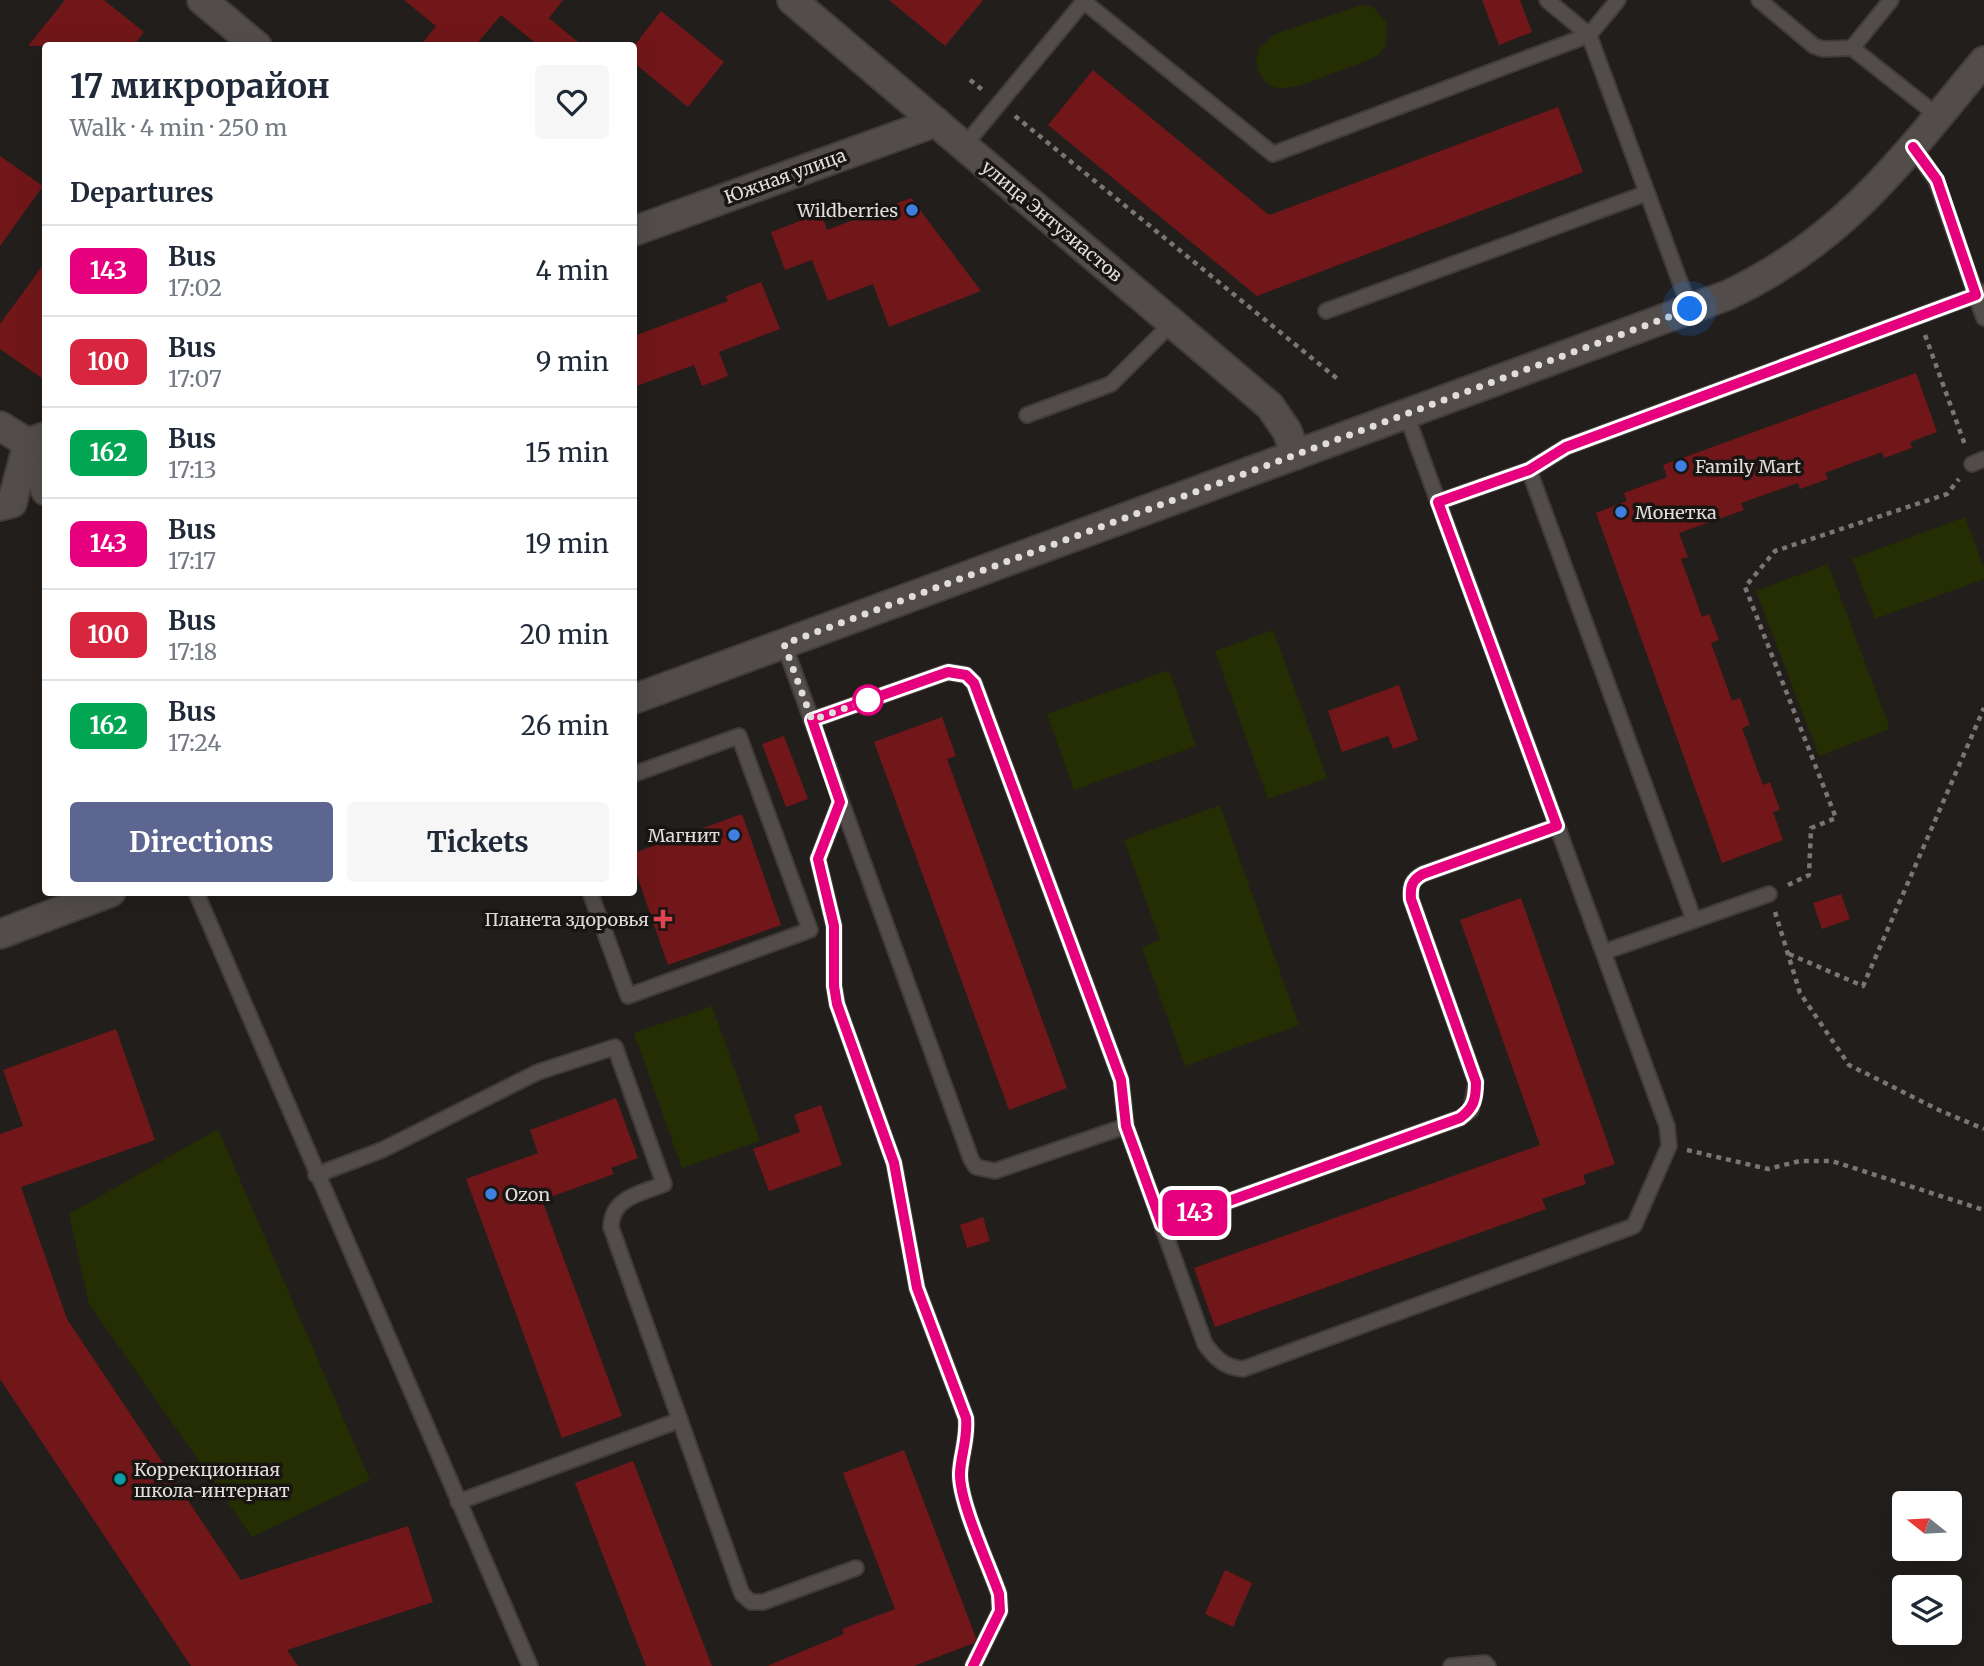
<!DOCTYPE html>
<meta charset="utf-8">
<style>
:root{--surface:#fff;--page:#f6f6f7;--text:#1f2937;--muted:#747a83;--line:#e0e1e3;--accent:#5c6690}
body{margin:0;font-family:Merriweather,serif;background:var(--page);color:var(--text);height:100vh;display:flex;flex-direction:column;font-size:26px;white-space:nowrap}
*{box-sizing:border-box;margin:0}
p{font-size:23px;color:var(--muted)}
.icon{flex:none;width:38px;height:38px;fill:none;stroke:currentColor;stroke-width:2;stroke-linecap:round;stroke-linejoin:round}
.map{position:relative;flex:1;overflow:hidden}
.details{position:absolute;left:42px;top:42px;width:595px;height:854px;display:flex;flex-direction:column;background:var(--surface);border-radius:7px;box-shadow:0 7px 28px #0002}
.details>*{flex:none}
.badge{padding:0 14px;border-radius:10px;font-size:24px;line-height:46px}
.needle{width:46px;rotate:288deg}
.controls{position:absolute;left:1892px;top:1491px;display:grid;gap:14px}
.controls a{display:grid;place-items:center;width:70px;height:70px;border-radius:7px;background:var(--surface);box-shadow:0 7px 28px #0002;font-size:35px}
.you{position:absolute;width:35px;height:35px;margin:-18px;border:5px solid #fff;border-radius:50%;background:#1a73e8;box-shadow:0 0 0 10px #1a73e833}
.map>.badge{position:absolute;translate:-50% -50%;box-shadow:0 0 0 4px #fff}
h2{padding:0 28px;font-size:26px;line-height:63px}
.round{display:grid;place-items:center;flex:none;width:74px;height:74px;border-radius:7px;background:var(--page)}
.summary{display:flex;align-items:center;justify-content:space-between;height:119px;padding:0 28px}
h1{font-size:33px;font-weight:700;line-height:52px}
.primary-button{display:flex;gap:14px;margin-top:auto;padding:14px 28px}
.primary-button a{flex:1;height:80px;border-radius:7px;background:var(--accent);color:#fff;font-size:28px;font-weight:700;line-height:80px;text-align:center}
.primary-button a+a{background:var(--page);color:var(--text)}
ul{padding:0;list-style:none}
li{display:flex;align-items:center;gap:21px;height:91px;padding:0 28px;border-top:2px solid var(--line)}
li div{flex:1}
li b{display:block;font-size:26px}
li em{font-style:normal}
li .badge{min-width:77px;font-weight:700;text-align:center}
.map>svg:first-child{display:block}
.green{fill:#252e03}
.building{fill:#711719}
.lines{fill:none;stroke-linecap:round;stroke-linejoin:round}
.lane-casing{stroke:#3f3b39;stroke-width:18}
.street-casing{stroke:#3f3b39;stroke-width:32}
.path{stroke:#7a7674;stroke-width:4.5;stroke-dasharray:5 5;stroke-linecap:butt}
.lane{stroke:#524d4a;stroke-width:14}
.street{stroke:#524d4a;stroke-width:28}
.line-casing{stroke:#fff;stroke-width:16}
.line{stroke:#e6007e;stroke-width:10}
.walk{stroke:#e0dddb;stroke-width:7;stroke-dasharray:0 12.6}
.shop-dot{fill:#3f7fe0;stroke:#191512;stroke-width:2.5}
.stop-dot{fill:#fff;stroke:#e6007e;stroke-width:3.5}
.health-dot{fill:#e0444e;stroke:#191512;stroke-width:2.5}
.culture-dot{fill:#0f9aa8;stroke:#191512;stroke-width:2.5}
.labels{text-anchor:middle;dominant-baseline:central;stroke-width:7;stroke-linejoin:round;paint-order:stroke}
.street-label{font-size:18px;fill:#e0dddb;stroke:#191512}
.poi-label{font-size:18px;fill:#e0dddb;stroke:#191512;text-anchor:start}
</style>
<div class="map">
<svg width="1984" height="1666" viewBox="0 0 1984 1666">
<rect width="100%" height="100%" fill="#221e1b"/>
<g class="green">
<path d="M1362,5L1373,7L1387,23L1386,45L1380,54C1364,63 1346,68 1329,75C1301,85 1263,105 1256,60L1259,49L1275,34Z"/>
<path d="M1965,517L1984,568V579L1875,619L1852,559Z"/>
<path d="M1828,564L1890,729L1819,756L1756,591Z"/>
<path d="M1273,630L1327,778L1268,799L1215,651Z"/>
<path d="M1169,670L1196,746L1074,790L1047,714Z"/>
<path d="M1220,805L1299,1025L1185,1066L1142,947L1160,940L1124,840Z"/>
<path d="M712,1006L760,1141L682,1168L634,1033Z"/>
<path d="M218,1129L370,1480L252,1537L89,1304L69,1214Z"/>
</g>
<g class="building">
<path d="M65,0H104L144,32L133,46H28Z"/>
<path d="M404,0H563L549,18L583,46H539L501,15L475,46H420L436,26Z"/>
<path d="M889,0H983L945,46Z"/>
<path d="M1482,0H1520L1532,32L1499,45Z"/>
<path d="M661,11L724,62L688,107L634,63V46Z"/>
<path d="M1093,70L1269,215L1558,107L1583,172L1257,296L1048,125Z"/>
<path d="M0,156L43,186L0,246Z"/>
<path d="M911,198L981,291L889,327L873,284L828,301L812,260L785,270L771,232L821,213L827,230Z"/>
<path d="M46,261V381L0,349V324Z"/>
<path d="M761,282L780,329L719,352L728,376L702,386L694,365L634,387V336L728,301L726,296Z"/>
<path d="M1916,373L1937,432L1910,442L1912,448L1884,458L1882,452L1825,473L1828,479L1800,489L1798,483L1741,503L1744,510L1679,533L1688,557L1681,559L1702,617L1709,614L1719,640L1711,643L1732,701L1740,698L1750,725L1742,728L1763,785L1770,782L1780,810L1773,812L1783,840L1722,863L1596,513L1627,501L1624,493L1667,477L1663,465Z"/>
<path d="M1399,685L1418,740L1393,749L1388,736L1342,752L1328,711Z"/>
<path d="M942,717L956,756L947,759L1067,1088L1009,1110L874,742Z"/>
<path d="M784,736L808,799L786,807L762,744Z"/>
<path d="M742,814L781,925L668,965L634,867V853Z"/>
<path d="M1841,894L1850,919L1822,929L1813,903Z"/>
<path d="M1521,898L1615,1164L1583,1175L1586,1184L1542,1199L1546,1209L1215,1327L1194,1268L1540,1145L1460,920Z"/>
<path d="M116,1029L155,1140L21,1187L67,1319L241,1580L408,1526L433,1602L287,1650L298,1666H191L0,1379V1134L23,1126L3,1070Z"/>
<path d="M616,1098L638,1158L611,1168L614,1174L542,1200L622,1416L562,1438L466,1179L538,1153L530,1130Z"/>
<path d="M821,1105L842,1165L769,1191L753,1149L800,1132L794,1115Z"/>
<path d="M983,1217L990,1241L967,1248L960,1225Z"/>
<path d="M904,1450L976,1638L974,1643L914,1666H767L844,1634L842,1629L895,1609L843,1473Z"/>
<path d="M633,1461L712,1666H646L575,1483Z"/>
<path d="M1225,1570L1252,1583L1233,1627L1205,1614Z"/>
</g>
<g class="lines">
<g class="lane-casing">
<g id="lane">
<path d="M1082,0L1273,154L1589,35L1690,309"/>
<path d="M1547,0L1589,35L1618,0"/>
<path d="M1759,0L1814,46L1823,49L1852,48"/>
<path d="M1891,0L1852,48L1938,116"/>
<path d="M964,146L1085,0"/>
<path d="M1913,147L1936,180L1984,318"/>
<path d="M1326,311L1647,193"/>
<path d="M1027,415L1111,384L1172,323"/>
<path d="M1972,464L1984,459"/>
<path d="M1438,502L1529,470"/>
<path d="M784,644L971,1159L976,1167L995,1171L1126,1126"/>
<path d="M812,720L948,672L966,675L974,683L1121,1080L1126,1126L1205,1344C1216,1359 1224,1367 1243,1369L1634,1226L1669,1146L1667,1126L1406,414"/>
<path d="M840,802L818,859L834,926V986L837,1004L894,1163L917,1288L966,1418C968,1438 961,1454 960,1473C959,1502 989,1565 999,1594L1000,1611L973,1666"/>
<path d="M196,892L530,1666"/>
<path d="M590,892L628,996L810,930L739,736L634,774"/>
<path d="M1694,920L1529,470L1566,447L1984,292"/>
<path d="M1604,952L1769,894"/>
<path d="M316,1175L382,1150L538,1072L615,1047L664,1184C640,1194 612,1197 611,1227L742,1594L751,1602H763L856,1568"/>
<path d="M1162,1225L1460,1118L1471,1110L1476,1082L1411,899C1410,886 1411,880 1423,874L1557,826"/>
<path d="M458,1502L680,1420"/>
<path d="M1451,1666L1485,1663L1488,1666"/>
</g>
</g>
<g class="street-casing">
<g id="street">
<path d="M202,0L257,46"/>
<path d="M792,0L1270,406L1287,431L1296,455"/>
<path d="M634,231L936,122"/>
<path d="M0,426L28,443L44,437"/>
<path d="M28,443L46,491"/>
<path d="M0,506L12,503L28,443"/>
<path d="M634,699L1728,295C1845,240 1904,157 1984,61"/>
<path d="M0,934L111,892"/>
</g>
</g>
<g class="path">
<path d="M970,80L984,91"/>
<path d="M1015,116L1340,381"/>
<path d="M1925,335L1965,445"/>
<path d="M1788,885L1809,875L1811,828L1836,818L1745,587L1775,551L1947,494L1959,479"/>
<path d="M1775,912L1800,993L1849,1065L1941,1111L1984,1129"/>
<path d="M1789,954L1863,986L1984,708"/>
<path d="M1687,1150L1768,1169L1800,1161H1832L1984,1210"/>
</g>
<use href="#lane" class="lane"/>
<use href="#street" class="street"/>
</g>
<g class="lines">
<g class="line-casing">
<path id="line" d="M973,1666L1000,1611L999,1594C989,1565 959,1502 960,1473C961,1454 968,1438 966,1418L917,1288L894,1163L837,1004L834,986V926L818,859L840,802L812,720L948,672L966,675L974,683L1121,1080L1126,1126L1162,1225L1460,1118C1474,1108 1476,1099 1476,1082L1411,899C1410,886 1412,880 1423,874L1557,826L1438,502L1529,470L1566,447L1976,295L1937,180L1913,147"/>
</g>
<use href="#line" class="line"/>
<path class="walk" d="M868,700L812,720L784,644L1690,309"/>
</g>
<g class="shop-dot">
<circle cx="912" cy="210" r="7"/>
<circle cx="1681" cy="466" r="7"/>
<circle cx="1621" cy="512" r="7"/>
<circle cx="734" cy="835" r="7"/>
<circle cx="491" cy="1194" r="7"/>
</g>
<circle class="stop-dot" cx="868" cy="700" r="14"/>
<path class="health-dot" d="M659.5 908.5h7v7h7v7h-7v7h-7v-7h-7v-7h7z"/>
<circle class="culture-dot" cx="120" cy="1479" r="7"/>
<g class="labels">
<g class="street-label">
<text transform="translate(785 176) rotate(-20)">Южная улица</text>
<text transform="translate(1052 221) rotate(40)">улица Энтузиастов</text>
</g>
<g class="poi-label">
<text x="898" y="210" text-anchor="end">Wildberries</text>
<text x="1695" y="466">Family Mart</text>
<text x="1635" y="512">Монетка</text>
<text x="720" y="835" text-anchor="end">Магнит</text>
<text x="649" y="919" text-anchor="end">Планета здоровья</text>
<text x="505" y="1194">Ozon</text>
<text x="134" y="1469">Коррекционная<tspan x="134" dy="21">школа-интернат</tspan></text>
</g>
</g>
</svg>
<div class="controls">
<a><svg class="needle" viewBox="-14 -14 28 28"><path d="M0-13l5 13h-10z" fill="#e53935"/><path d="M0 13l5-13h-10z" fill="#747a83"/></svg></a>
<a><svg class="icon" aria-label="layers" viewBox="0 0 24 24"><path d="M12 4l9 5-9 5-9-5zM3 14l9 5 9-5"/></svg></a>
</div>
<div class="you" style="left:1690px;top:309px"></div>
<b class="badge" style="left:1195px;top:1213px;background:#e6007e;color:#fff">143</b>
<section class="details">
<div class="summary"><div><h1>17 микрорайон</h1><p>Walk · 4 min · 250 m</p></div><a class="round"><svg class="icon" aria-label="heart" viewBox="0 0 24 24"><path d="M12 20l-8-8c-3-5 5-10 8-4 3-6 11-1 8 4z"/></svg></a></div>
<h2>Departures</h2>
<ul>
<li><span class="badge" style="background:#e6007e;color:#fff">143</span><div><b>Bus</b><p>17:02</p></div><em>4 min</em></li>
<li><span class="badge" style="background:#d7263d;color:#fff">100</span><div><b>Bus</b><p>17:07</p></div><em>9 min</em></li>
<li><span class="badge" style="background:#00a651;color:#fff">162</span><div><b>Bus</b><p>17:13</p></div><em>15 min</em></li>
<li><span class="badge" style="background:#e6007e;color:#fff">143</span><div><b>Bus</b><p>17:17</p></div><em>19 min</em></li>
<li><span class="badge" style="background:#d7263d;color:#fff">100</span><div><b>Bus</b><p>17:18</p></div><em>20 min</em></li>
<li><span class="badge" style="background:#00a651;color:#fff">162</span><div><b>Bus</b><p>17:24</p></div><em>26 min</em></li>
</ul>
<div class="primary-button"><a>Directions</a><a>Tickets</a></div>
</section>
</div>
